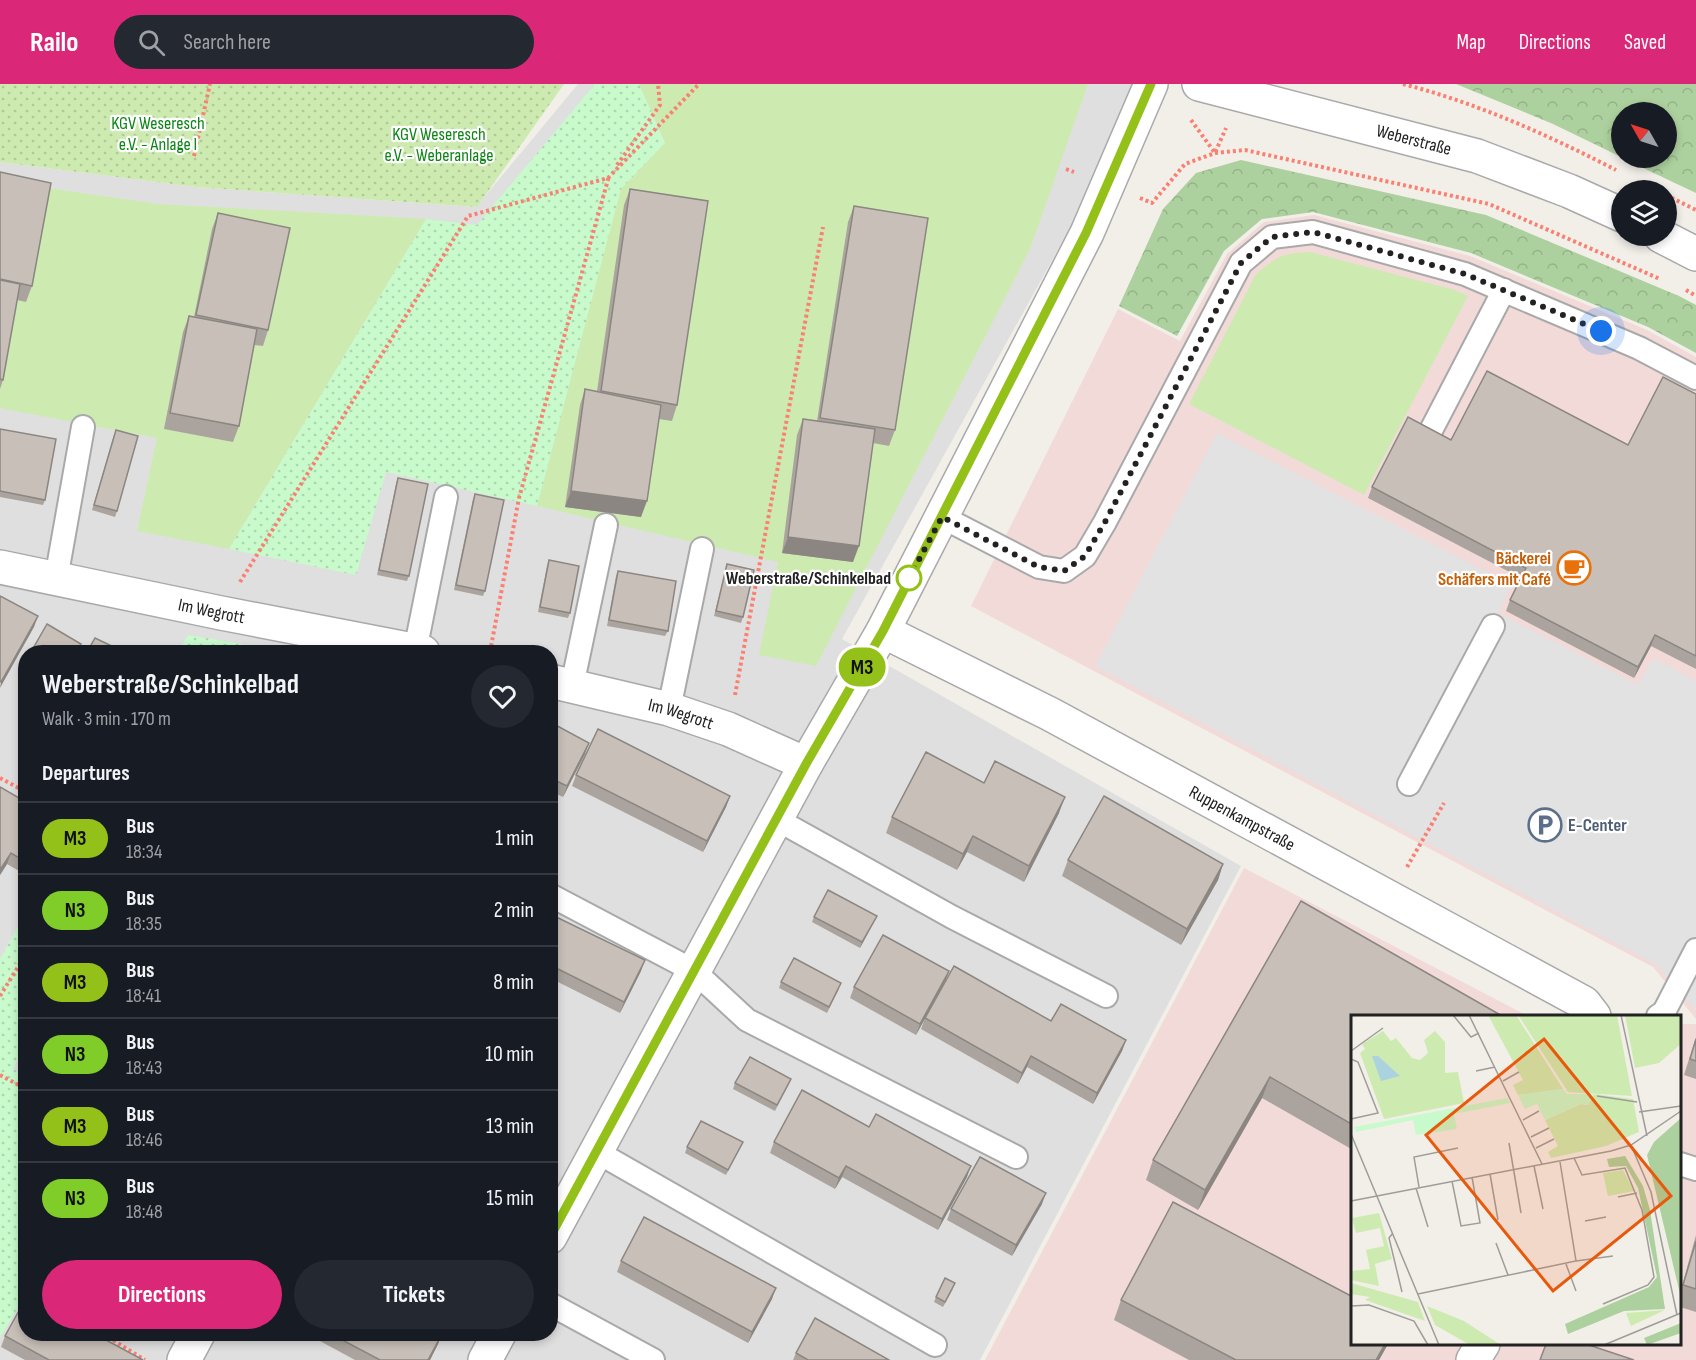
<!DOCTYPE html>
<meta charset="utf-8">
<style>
:root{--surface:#171b24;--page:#242831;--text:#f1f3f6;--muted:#9ea1a6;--line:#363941;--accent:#db2777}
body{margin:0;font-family:"Sofia Sans Condensed",sans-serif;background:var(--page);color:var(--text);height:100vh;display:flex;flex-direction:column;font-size:22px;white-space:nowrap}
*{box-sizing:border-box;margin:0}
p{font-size:20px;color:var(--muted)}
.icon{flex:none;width:33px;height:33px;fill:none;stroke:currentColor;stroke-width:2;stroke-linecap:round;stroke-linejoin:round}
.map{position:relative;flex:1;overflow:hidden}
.drawer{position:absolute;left:18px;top:561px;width:540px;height:696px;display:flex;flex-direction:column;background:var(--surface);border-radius:24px;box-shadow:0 3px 9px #0003}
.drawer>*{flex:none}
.badge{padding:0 12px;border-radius:20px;font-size:21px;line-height:39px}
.needle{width:39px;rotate:309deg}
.tools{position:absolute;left:1611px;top:18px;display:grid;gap:12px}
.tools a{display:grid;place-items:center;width:66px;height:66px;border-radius:50%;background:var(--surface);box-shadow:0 3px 9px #0003;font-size:30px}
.you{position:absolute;width:30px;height:30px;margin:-15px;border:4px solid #fff;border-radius:50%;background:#1a73e8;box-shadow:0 0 0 9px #1a73e833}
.map>.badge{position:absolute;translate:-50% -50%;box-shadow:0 0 0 3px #fff}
h2{padding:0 24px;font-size:22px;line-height:54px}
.round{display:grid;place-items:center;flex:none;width:63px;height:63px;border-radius:32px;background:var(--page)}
.summary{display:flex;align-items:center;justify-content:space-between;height:102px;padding:0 24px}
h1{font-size:28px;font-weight:700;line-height:45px}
.cta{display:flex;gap:12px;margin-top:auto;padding:12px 24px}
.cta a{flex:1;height:69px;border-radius:36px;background:var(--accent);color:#fff;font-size:24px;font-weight:700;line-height:69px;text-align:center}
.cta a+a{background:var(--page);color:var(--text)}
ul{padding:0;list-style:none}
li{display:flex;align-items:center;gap:18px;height:72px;padding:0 24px;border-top:2px solid var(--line)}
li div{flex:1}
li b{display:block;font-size:22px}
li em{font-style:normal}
li .badge{min-width:66px;font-weight:700;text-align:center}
header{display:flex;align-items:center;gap:36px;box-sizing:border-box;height:84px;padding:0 30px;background:var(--accent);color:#fff}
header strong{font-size:28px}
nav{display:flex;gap:33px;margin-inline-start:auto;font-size:21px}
.search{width:420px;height:54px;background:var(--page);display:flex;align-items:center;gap:15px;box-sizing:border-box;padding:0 21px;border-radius:33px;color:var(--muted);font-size:22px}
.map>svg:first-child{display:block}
.residential{fill:#e0dfdf;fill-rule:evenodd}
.commercial{fill:#f2dad9}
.grass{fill:#cdebb0}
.forest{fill:url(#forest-crowns)}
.park{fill:url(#park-dots)}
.garden{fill:url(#garden-dots)}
.parking{fill:#e2e2e2}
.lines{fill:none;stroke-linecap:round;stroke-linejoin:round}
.lane-casing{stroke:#a9a9a9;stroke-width:26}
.street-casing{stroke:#a9a9a9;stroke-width:36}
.path{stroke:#fa8072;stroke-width:4;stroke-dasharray:3 3;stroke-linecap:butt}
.lane{stroke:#fff;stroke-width:22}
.street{stroke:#fff;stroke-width:33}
.wall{fill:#aba49e}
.shaded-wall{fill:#8b8681}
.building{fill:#c7bfb8;stroke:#8b8681;stroke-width:1.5}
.line-casing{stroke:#fff;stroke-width:14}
.line{stroke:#94c119;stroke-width:9}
.walk{stroke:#222;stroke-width:6;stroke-dasharray:0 10.8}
.stop-dot{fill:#fff;stroke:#94c119;stroke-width:3}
.labels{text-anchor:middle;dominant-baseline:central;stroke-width:4.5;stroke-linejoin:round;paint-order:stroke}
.park-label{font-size:18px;fill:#0c8416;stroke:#fff}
.street-label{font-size:18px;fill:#222;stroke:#fff}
.food-label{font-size:18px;font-weight:bold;fill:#c56008;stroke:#fff;text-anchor:end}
.stop-label{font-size:18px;font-weight:bold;fill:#222;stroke:#fff;text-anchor:end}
.service-label{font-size:18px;font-weight:bold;fill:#4e5e75;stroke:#fff;text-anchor:start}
.inset-road{fill:none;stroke:#9f9d99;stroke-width:1.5}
.view{fill:#e8590c;fill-opacity:0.15;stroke:#e8590c;stroke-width:3}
.inset-edge{fill:none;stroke:#222;stroke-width:3}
</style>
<header>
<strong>Railo</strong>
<div class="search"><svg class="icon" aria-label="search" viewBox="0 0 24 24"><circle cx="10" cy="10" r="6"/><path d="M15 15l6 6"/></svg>Search here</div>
<nav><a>Map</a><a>Directions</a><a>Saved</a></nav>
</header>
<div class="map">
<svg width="1696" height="1276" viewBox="0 0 1696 1276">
<defs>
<pattern id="forest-crowns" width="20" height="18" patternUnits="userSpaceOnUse" patternTransform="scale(1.5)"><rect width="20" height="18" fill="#add19e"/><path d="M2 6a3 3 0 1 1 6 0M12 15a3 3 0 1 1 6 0" fill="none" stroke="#95b388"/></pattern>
<pattern id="park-dots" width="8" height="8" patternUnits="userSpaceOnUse" patternTransform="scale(1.5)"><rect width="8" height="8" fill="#c8facc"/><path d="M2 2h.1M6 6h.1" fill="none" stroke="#acd6af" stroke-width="1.8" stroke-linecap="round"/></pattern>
<pattern id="garden-dots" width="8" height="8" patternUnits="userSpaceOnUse" patternTransform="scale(1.5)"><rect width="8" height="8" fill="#cdebb0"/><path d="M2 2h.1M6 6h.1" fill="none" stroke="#b0c997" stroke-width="1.8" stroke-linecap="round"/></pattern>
</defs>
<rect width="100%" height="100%" fill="#f2efe9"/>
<path class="residential" d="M578,0H1150L842,555L1241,782L980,1276H0V78L196,103L476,123ZM26,568H550V1250H26Z"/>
<g class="commercial">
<path d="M1314,131L1470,172L1647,246L1696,273V935L1653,883L971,522L1118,225L1180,257L1227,170L1264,138Z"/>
<path d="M1244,784L1528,932H1352V1260H1680V940H1696V1276H985Z"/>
</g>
<g class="grass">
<path d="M639,0H1088L1030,165L816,582L759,571L778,478L537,422L621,104L665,59Z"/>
<path d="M0,97L158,120L426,135L229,465L137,447L157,354L0,324Z"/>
<path d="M1310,168L1455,206L1468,212L1364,411L1189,320L1256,190C1277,172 1283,169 1310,168Z"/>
</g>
<g class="forest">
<path d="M1456,0H1696V109L1622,74H1666V28H1622L1621,73L1553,40Z"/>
<path d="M1241,76L1486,131L1679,212L1696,221V269L1648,243L1471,169L1313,128L1262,135L1224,167L1177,252L1119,222L1163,125L1196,89Z"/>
</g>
<g class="park">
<path d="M595,0H639L665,59L621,105L537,422L386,388L356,491L229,465L426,135L477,141Z"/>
<path d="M188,551L242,560L237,568H178Z"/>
<path d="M25,830V962L13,985L25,992V1211L0,1254V875Z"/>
</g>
<path class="garden" d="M0,0H564L477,123L196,103L0,78Z"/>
<path class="parking" d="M1217,349L1512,501L1498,529L1638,601L1653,574L1696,597V927L1657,881L1095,582Z"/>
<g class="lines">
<g class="lane-casing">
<g id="lane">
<path d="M1426,356L1504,206"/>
<path d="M942,433L1039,483L1064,487L1085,472L1105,438L1241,179L1272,153L1313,148L1465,190L1639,264L1696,294"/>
<path d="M56,495L83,343"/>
<path d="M415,567L446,413"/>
<path d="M572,602L606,441"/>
<path d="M669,625L702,465"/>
<path d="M1409,700L1493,542"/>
<path d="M776,735L952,833L1106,912"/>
<path d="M550,811L694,887L747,936L1016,1073"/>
<path d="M1658,932L1664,928L1696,866"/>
<path d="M597,1068L935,1261"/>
<path d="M1680,1080L1696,1085"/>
<path d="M550,1220L653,1276"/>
</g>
</g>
<g class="street-casing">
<g id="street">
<path id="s1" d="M1199,0L1477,72L1569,107L1622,131"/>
<path d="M1661,152L1696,170"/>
<path id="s2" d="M0,483L221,529L423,568"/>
<path id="s3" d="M883,547L1050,630L1584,919L1594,932"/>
<path id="s4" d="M550,597L669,625L728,645L806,680"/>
<path d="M550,1153L806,680L883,547L1087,149L1151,0"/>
<path d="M184,1276L198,1250"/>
<path d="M485,1276L499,1250"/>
<path d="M1473,1276L1483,1260"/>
</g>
</g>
<g class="path">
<path d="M1403,0C1477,19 1548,51 1616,86"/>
<path d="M1191,36L1215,69L1226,44"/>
<path d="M194,72L210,0"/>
<path d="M617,81L660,21L658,0"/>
<path d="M1066,85L1074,88"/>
<path d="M1641,99L1657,106"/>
<path d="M1666,111L1696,126"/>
<path d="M1140,114L1152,119L1185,80L1215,69L1245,66L1489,120L1660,195"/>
<path d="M1686,206L1696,212"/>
<path d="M240,498L468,132L608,94L699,0"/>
<path d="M490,568L519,414L609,92"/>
<path d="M735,611L823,143"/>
<path d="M0,694L26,708"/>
<path d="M1407,783L1444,719"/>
<path d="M0,912L26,870"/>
<path d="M0,991L26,1005"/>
<path d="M103,1250L145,1276"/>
</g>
<use href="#lane" class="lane"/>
<use href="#street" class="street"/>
</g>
<g class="wall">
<path d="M0,88L32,202L26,218L17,216L3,296L0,305Z"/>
<path d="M630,105L677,321L672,337L659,335L641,433L565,423L580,321L585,305L597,307L624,121Z"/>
<path d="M854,122L895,346L889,362L873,359L853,478L782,469L797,351L803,335L817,337L848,138Z"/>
<path d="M218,129L268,246L263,262L254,261L239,342L233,358L164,345L183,248L189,232L194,233L212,145Z"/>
<path d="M1696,310V585L1651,562L1634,594L1506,527L1510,516L1521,494L1368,414L1372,403L1451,356L1628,361Z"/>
<path d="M0,345L45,416L43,421L0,413Z"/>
<path d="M114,351L117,427L115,433L92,426Z"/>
<path d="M398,394L409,492L407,497L377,491L396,400Z"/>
<path d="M475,410L485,507L483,512L454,506L473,415Z"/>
<path d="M549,476L570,529L568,534L538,528L547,482Z"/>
<path d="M727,480L743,533L741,539L714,532Z"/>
<path d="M618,487L668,547L665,552L607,542L616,492Z"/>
<path d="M550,638L585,670L563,713L550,707Z"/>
<path d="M576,691L730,712L726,723L703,768L572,702Z"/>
<path d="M984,699L1059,729L1024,798L967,768L957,786L886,749L892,733Z"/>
<path d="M0,703L26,718V791L7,780L0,791Z"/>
<path d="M1068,776L1223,780L1218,796L1181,861L1062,792Z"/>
<path d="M1301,817L1353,933V1066L1262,1014L1198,1126L1146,1096L1153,1076Z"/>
<path d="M550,830L641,887L620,929L550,894Z"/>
<path d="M877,832L860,864L812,838L814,833Z"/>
<path d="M949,887L945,898L916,951L850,914L854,903Z"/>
<path d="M781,898L839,905L827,929L779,904Z"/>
<path d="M925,934L1051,937L1126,956L1122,967L1093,1020L1027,983L1018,1000L921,945Z"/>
<path d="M1696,953V995L1684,991Z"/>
<path d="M735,999L789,1000L775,1027L733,1005Z"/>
<path d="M869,1043L967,1093L938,1146L842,1093L835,1105L770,1069L774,1058Z"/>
<path d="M743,1058L726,1091L685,1069L687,1063Z"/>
<path d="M1042,1120L1012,1172L947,1136L951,1125Z"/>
<path d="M1696,1151V1228L1680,1223V1209Z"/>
<path d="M621,1177L772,1215L748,1259L617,1188Z"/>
<path d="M953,1205L943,1223L934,1218L936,1213Z"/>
<path d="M1121,1216L1353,1260H1388L1379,1276H1189L1114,1236Z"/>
<path d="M307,1250H442L438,1260L430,1276H355Z"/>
<path d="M5,1252L143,1276H25L1,1263Z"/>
<path d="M796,1269L889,1276H793Z"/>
</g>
<g class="shaded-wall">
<path d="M571,407L647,417L641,433L565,423Z"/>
<path d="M788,453L859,462L853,478L782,469Z"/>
<path d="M38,532L34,543L0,604L1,598Z"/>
<path d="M1655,551L1651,562L1634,594L1638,583Z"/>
<path d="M589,659L585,670L563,713L567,702Z"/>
<path d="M730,712L726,723L703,768L707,757Z"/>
<path d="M1065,713L1059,729L1024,798L1029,782Z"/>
<path d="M973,752L967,768L957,786L963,770Z"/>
<path d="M11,769L7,780L0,791V786Z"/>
<path d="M1223,780L1218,796L1181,861L1187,845Z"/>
<path d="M877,832L874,838L860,864L862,858Z"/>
<path d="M645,876L641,887L620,929L624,918Z"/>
<path d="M949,887L945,898L916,951L920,940Z"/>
<path d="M1126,956L1122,967L1093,1020L1097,1009Z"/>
<path d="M1031,972L1027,983L1018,1000L1022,989Z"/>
<path d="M1270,993L1262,1014L1198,1126L1205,1106Z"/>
<path d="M846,1082L842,1093L835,1105L839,1094Z"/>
<path d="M971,1082L967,1093L938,1146L942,1135Z"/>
<path d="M1046,1109L1042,1120L1012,1172L1016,1161Z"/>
<path d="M776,1204L772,1215L748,1259L752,1248Z"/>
<path d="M442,1250L438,1260L430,1276H428Z"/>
<path d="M1385,1260H1388L1379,1276H1376Z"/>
</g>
<g class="building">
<path d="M0,88L51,99L32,202L0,195Z"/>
<path d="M630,105L708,117L677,321L601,307Z"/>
<path d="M854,122L928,134L895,346L820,334Z"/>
<path d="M218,129L290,144L268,246L196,231Z"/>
<path d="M0,196L20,200L3,296L0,295Z"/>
<path d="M189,232L257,245L239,342L170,329Z"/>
<path d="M1487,287L1628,361L1663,293L1696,310V572L1655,551L1638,583L1510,516L1526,484L1372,403L1408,333L1451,356Z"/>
<path d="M585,305L661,321L647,417L571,407Z"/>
<path d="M803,335L875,345L859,462L788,453Z"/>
<path d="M0,345L56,355L45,416L0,407Z"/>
<path d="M116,346L138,352L117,427L94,421Z"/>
<path d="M398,394L428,400L409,492L379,486Z"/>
<path d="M475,410L504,416L485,507L456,501Z"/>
<path d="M549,476L579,482L570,529L540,523Z"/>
<path d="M727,480L754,486L743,533L716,527Z"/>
<path d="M618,487L676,497L668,547L609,536Z"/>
<path d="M0,512L38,532L1,598L0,597Z"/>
<path d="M47,540L81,560L75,568H31Z"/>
<path d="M95,554L124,568H87Z"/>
<path d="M550,638L589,659L567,702L550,694Z"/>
<path d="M598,645L730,712L707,757L576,691Z"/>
<path d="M926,668L984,699L995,677L1065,713L1029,782L973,752L963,770L892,733Z"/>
<path d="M0,703L26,718V778L11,769L0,786Z"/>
<path d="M1104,712L1223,780L1187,845L1068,776Z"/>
<path d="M828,806L877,832L862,858L814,833Z"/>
<path d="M1301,817L1504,933H1353V1041L1270,993L1205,1106L1153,1076Z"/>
<path d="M550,830L645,876L624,918L550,881Z"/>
<path d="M883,851L949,887L920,940L854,903Z"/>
<path d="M794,874L841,899L829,923L781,898Z"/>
<path d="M954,882L1051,937L1061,920L1126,956L1097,1009L1031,972L1022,989L925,934Z"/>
<path d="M1696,955V977L1690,975Z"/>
<path d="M750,973L791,995L777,1021L735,999Z"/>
<path d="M802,1006L869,1043L876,1030L971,1082L942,1135L846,1082L839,1094L774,1058Z"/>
<path d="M701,1037L743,1058L728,1086L687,1063Z"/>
<path d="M980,1073L1046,1109L1016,1161L951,1125Z"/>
<path d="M1173,1118L1353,1213V1260H1385L1376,1276H1236L1121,1216Z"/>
<path d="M644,1133L776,1204L752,1248L621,1177Z"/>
<path d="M1696,1157V1205L1683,1201Z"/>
<path d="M945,1194L955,1199L945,1218L936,1213Z"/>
<path d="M26,1214V1250H95L143,1276H49L5,1252Z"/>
<path d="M815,1234L889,1276H808L796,1269Z"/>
<path d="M331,1250H442L428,1276H380Z"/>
<path d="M1546,1260H1586L1634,1276H1540Z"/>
</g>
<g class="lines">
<g class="line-casing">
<path id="line" d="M550,1153L806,680L883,547L1086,149L1151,0"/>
</g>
<use href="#line" class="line"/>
<path class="walk" d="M909,494L942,433L1039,483L1064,487L1085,472L1105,438L1241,179L1272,153L1313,148L1465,190L1601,247"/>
</g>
<defs>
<g id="cafe-ring" transform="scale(1.725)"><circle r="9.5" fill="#fff" stroke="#e8710a" stroke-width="1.5"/><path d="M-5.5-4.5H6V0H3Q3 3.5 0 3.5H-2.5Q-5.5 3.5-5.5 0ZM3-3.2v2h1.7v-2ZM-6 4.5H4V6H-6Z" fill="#e8710a"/></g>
<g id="parking-ring" transform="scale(1.725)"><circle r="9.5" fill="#fff" stroke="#5c6f8a" stroke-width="1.5"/><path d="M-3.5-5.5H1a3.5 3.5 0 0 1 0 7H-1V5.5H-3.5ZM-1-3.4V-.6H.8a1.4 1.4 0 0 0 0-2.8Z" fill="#5c6f8a"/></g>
</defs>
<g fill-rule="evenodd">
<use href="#cafe-ring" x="1574" y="484"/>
<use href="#parking-ring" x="1545" y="741"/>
</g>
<circle class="stop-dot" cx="909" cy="494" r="12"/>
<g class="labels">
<g class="park-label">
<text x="158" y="39">KGV Weseresch<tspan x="158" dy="21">e.V. - Anlage I</tspan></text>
<text x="439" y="50">KGV Weseresch<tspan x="439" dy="21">e.V. - Weberanlage</tspan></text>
</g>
<g class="street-label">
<text stroke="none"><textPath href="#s1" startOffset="222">Weberstraße</textPath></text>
<text stroke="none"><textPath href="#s2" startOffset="216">Im Wegrott</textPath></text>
<text stroke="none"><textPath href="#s4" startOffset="135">Im Wegrott</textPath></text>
<text stroke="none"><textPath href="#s3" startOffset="405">Ruppenkampstraße</textPath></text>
</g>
<g class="food-label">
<text x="1551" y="474">Bäckerei<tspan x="1551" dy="21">Schäfers mit Café</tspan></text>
</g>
<g class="stop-label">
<text x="891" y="494">Weberstraße/Schinkelbad</text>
</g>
<g class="service-label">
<text x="1568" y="741">E-Center</text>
</g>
</g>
<g transform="translate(1351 931)">
<rect width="330" height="330" fill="#f2efe9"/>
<path d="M137,0H165L212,74L167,80L162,70L172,65ZM32,16L40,26L45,23L61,43L69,45L77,38L73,25L84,16L94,27V58L107,57L113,88L33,104L9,38L14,34L11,29ZM243,79L282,84L288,117L255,131L200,143L197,137L207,131L194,105L230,89L237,90ZM272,155L283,176L257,181L252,158ZM28,198L41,244L24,249L28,271L0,265V256L19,254L15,235L33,231L29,213L5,218L1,203ZM0,268L67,287L74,306L14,285L19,282L0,279ZM76,291L113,306L150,330H119L84,310ZM314,295L280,311L275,298Z" fill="#cdebb0"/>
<path d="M330,103V283L296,140L303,127ZM274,141L292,171L299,195L314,294L273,296L217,319L214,309L298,272L306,262L287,173L275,151L258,152L256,144ZM330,308V318L296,330L293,323Z" fill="#add19e"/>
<path d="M212,74L216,79H243L237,90L230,89L194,105L186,89L174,94L167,80ZM156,83L159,88L103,99L106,114L65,120L62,105L5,117L3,112Z" fill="#c8facc"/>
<path d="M167,0H266L281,81L217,77ZM274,0H330V29L308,48L284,53Z" fill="#cdebb0"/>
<path d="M21,41H27L49,61L30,66Z" fill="#aad3df"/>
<path class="inset-road" d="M102,0L120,22L128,18M118,0L191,149M270,0L296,121M0,36L32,13M0,44L7,47L27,98L0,104M125,56L144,52M152,66L168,57M246,81L286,87M288,97L330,91M172,105L188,96M0,119L88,330M180,122L198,113M158,128L170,198M280,130L300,177L326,300M185,133L203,124M223,143L231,160L274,153L291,195L303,262L297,270L252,289M183,151L192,194M139,159L147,205M101,166L110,211L129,208L121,162M68,172L63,142L107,133M65,173L77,212M267,182L286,178M0,186L260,136L280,130L330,96M234,206L255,202M42,218L38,223L51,277M145,228L157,260M225,246L262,241M215,249L225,276M67,279L225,246L209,147M0,291L18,290L63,306L77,330M253,330L330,298"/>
<path class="view" d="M193,24L320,181L202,276L75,120Z"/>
<rect width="330" height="330" class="inset-edge"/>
</g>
</svg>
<div class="tools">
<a><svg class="needle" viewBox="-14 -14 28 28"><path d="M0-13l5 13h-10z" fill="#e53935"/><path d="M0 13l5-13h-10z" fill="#9ea1a6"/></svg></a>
<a><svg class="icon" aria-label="layers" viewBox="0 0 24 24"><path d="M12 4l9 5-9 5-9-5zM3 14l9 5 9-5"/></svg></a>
</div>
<div class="you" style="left:1601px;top:247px"></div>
<b class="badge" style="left:862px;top:583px;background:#94c119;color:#111">M3</b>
<section class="drawer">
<div class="summary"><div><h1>Weberstraße/Schinkelbad</h1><p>Walk · 3 min · 170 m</p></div><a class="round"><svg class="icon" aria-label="heart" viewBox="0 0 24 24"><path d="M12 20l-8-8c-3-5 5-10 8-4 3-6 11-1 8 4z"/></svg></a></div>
<h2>Departures</h2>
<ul>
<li><span class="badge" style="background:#94c119;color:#111">M3</span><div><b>Bus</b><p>18:34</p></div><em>1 min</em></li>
<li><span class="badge" style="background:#80cc28;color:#111">N3</span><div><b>Bus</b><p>18:35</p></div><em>2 min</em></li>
<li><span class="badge" style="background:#94c119;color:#111">M3</span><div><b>Bus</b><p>18:41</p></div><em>8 min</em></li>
<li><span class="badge" style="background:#80cc28;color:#111">N3</span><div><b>Bus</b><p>18:43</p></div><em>10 min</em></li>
<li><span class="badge" style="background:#94c119;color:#111">M3</span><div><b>Bus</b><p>18:46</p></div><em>13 min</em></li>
<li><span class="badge" style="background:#80cc28;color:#111">N3</span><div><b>Bus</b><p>18:48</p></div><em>15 min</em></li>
</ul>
<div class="cta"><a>Directions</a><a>Tickets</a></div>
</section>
</div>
